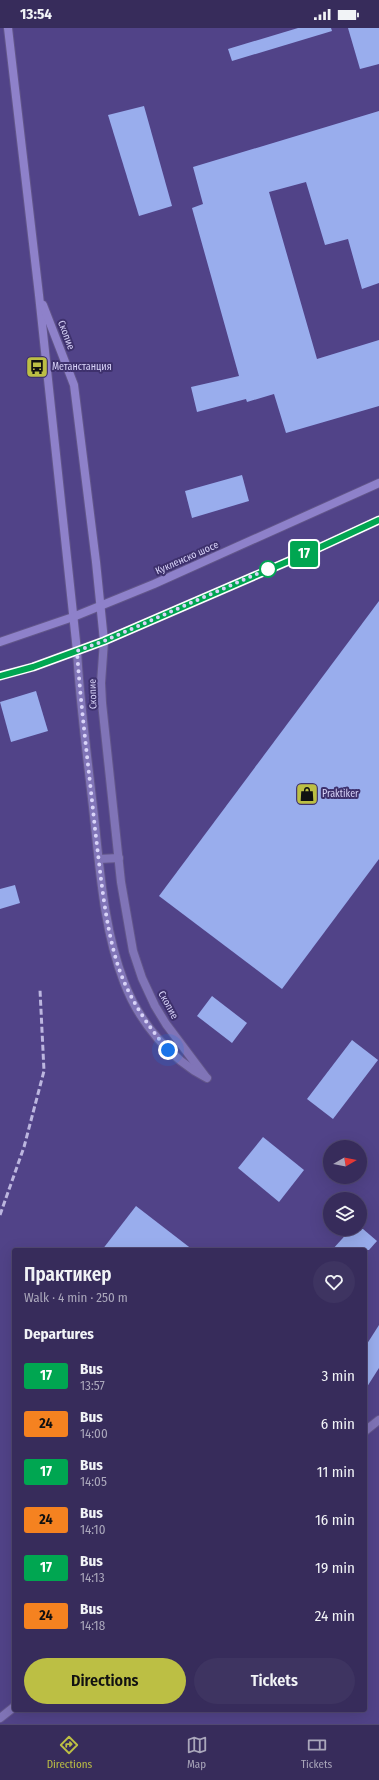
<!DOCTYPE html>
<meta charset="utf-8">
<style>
:root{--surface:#372c5b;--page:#3e3461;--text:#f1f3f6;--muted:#aaa7bb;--line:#514871;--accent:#bcbf44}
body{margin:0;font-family:"Fira Sans Condensed",sans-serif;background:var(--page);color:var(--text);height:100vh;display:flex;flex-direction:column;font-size:15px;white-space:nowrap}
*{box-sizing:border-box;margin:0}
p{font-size:13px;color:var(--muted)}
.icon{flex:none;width:22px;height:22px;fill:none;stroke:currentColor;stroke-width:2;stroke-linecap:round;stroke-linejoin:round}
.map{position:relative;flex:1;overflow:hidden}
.panel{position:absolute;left:12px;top:1220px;width:355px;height:464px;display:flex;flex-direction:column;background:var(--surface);border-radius:4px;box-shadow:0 4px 16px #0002,0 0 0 1px var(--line)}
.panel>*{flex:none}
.badge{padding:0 8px;border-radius:3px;font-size:14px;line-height:26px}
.needle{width:26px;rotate:81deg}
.controls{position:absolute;left:323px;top:1112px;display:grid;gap:8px}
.controls a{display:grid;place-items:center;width:44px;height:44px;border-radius:50%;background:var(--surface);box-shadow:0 4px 16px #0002,0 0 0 1px var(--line);font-size:20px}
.you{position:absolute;width:20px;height:20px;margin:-10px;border:3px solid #fff;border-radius:50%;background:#1a73e8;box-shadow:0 0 0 6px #1a73e833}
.map>.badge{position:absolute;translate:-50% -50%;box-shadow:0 0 0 2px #fff}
h2{padding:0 12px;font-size:15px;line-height:36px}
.round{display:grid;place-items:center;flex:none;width:42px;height:42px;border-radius:21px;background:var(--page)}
.head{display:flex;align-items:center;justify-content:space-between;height:68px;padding:0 12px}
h1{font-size:19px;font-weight:600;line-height:30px}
.cta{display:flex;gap:8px;margin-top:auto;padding:8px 12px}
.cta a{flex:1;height:46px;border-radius:24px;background:var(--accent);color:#111;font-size:16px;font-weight:600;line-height:46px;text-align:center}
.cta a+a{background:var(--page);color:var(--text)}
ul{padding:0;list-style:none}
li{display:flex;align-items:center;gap:12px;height:48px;padding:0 12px}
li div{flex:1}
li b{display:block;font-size:15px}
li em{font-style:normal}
li .badge{min-width:44px;font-weight:700;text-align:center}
.status{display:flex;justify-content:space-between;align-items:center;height:28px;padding:0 20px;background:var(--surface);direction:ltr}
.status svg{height:11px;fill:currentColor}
.dock{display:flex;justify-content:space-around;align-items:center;height:56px;border-top:1px solid var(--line);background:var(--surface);font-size:11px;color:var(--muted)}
.dock a{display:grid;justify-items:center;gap:2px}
.dock .active{color:var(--accent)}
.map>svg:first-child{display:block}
.built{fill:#514388;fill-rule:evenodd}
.building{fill:#99aded}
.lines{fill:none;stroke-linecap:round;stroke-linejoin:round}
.street-casing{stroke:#62568a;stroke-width:10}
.secondary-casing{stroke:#62568a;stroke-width:10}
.street{stroke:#8074b7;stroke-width:8}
.secondary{stroke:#8e81ca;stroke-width:8}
.rail{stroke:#bcb6df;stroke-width:3;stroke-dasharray:6 3;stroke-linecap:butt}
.line-casing{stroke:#fff;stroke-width:9}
.line{stroke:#00a651;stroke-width:6}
.walk{stroke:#d8d3f8;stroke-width:4;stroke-dasharray:0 7.2}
.stop-dot{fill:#fff;stroke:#00a651;stroke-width:2}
.labels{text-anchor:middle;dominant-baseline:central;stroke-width:4;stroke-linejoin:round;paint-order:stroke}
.street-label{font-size:10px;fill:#d8d3f8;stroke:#3e316d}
.poi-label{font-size:10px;fill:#d8d3f8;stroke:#3e316d;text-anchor:start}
</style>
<div class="status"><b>13:54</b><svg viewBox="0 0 49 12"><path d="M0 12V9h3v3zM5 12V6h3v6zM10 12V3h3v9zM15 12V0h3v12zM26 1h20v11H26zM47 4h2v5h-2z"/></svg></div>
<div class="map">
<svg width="379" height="1696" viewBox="0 0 379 1696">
<rect width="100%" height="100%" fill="#493b79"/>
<path class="built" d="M0,0H379V1696H0ZM330,1119H360V1149H330ZM330,1171H360V1201H330ZM14,1222H365V1682H14Z"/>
<g class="building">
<path d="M298,0H331L332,3L232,33L228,21Z"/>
<path d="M348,0H379V36L360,41Z"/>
<path d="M144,78L172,178L139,188L108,87Z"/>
<path d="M379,83V255L362,261L348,211L325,217L306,154L269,164L317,331L379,312V378L286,405L274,366L247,374L246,371L197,384L191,359L239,348L192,180L203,176L193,139Z"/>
<path d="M242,447L249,473L192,490L185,463Z"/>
<path d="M379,573V831L282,961L159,868Z"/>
<path d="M36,663L48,703L11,714L0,674Z"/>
<path d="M15,857L20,875L0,881V861Z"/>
<path d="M212,968L247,995L232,1015L197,988Z"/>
<path d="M352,1012L378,1032L333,1091L307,1071Z"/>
<path d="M263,1109L304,1142L279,1174L238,1140Z"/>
<path d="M136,1178L193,1222H102Z"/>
<path d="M351,1201H363L377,1213L369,1222H332Z"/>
<path d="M379,1297V1340L365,1362V1319Z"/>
</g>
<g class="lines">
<g class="street-casing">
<g id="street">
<path d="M104,613L101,655L102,675L121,854L133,923L142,950L155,978L166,996L205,1048"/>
<path d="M77,623C80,678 88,733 94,788C100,843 104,902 124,954C139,994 170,1031 207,1050"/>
<path d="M99,831L119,830"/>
<path d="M365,1403L379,1392"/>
<path d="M0,1690L14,1679"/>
</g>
</g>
<g class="secondary-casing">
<g id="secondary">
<path d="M8,0L39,267L77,623"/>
<path d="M43,277L74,357L96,534L104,613"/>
<path d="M0,614L73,589L154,556L379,455"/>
<path d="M0,648L33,639L104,613L312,523L379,492"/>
</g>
</g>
<use href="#street" class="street"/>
<use href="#secondary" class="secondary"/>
<path class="rail" d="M0,1187L24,1119L44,1043L40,962"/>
</g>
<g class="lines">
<g class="line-casing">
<path id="line" d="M0,648L33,639L104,613L312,523L379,492"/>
</g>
<use href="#line" class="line"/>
<path class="walk" d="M168,1022C151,1002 136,980 125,956C106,914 101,848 95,801C89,742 81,682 77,623L104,613L268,541"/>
</g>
<defs>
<g id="bus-square" transform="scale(1.15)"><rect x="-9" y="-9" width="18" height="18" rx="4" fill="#bcbf44" stroke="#3e316d"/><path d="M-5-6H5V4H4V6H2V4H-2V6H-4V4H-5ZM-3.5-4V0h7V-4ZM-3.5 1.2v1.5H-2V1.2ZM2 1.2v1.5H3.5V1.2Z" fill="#111"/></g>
<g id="shop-square" transform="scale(1.15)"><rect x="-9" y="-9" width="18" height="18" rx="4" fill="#bcbf44" stroke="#3e316d"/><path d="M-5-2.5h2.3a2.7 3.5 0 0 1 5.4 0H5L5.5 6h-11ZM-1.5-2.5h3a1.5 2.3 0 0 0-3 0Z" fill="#111"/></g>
</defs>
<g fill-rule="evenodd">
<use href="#bus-square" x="37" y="339"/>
<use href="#shop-square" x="307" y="766"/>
</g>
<circle class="stop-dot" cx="268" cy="541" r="8"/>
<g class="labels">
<g class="street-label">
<text transform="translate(66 307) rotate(69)">Скопие</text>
<text transform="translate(187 530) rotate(-24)">Кукленско шосе</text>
<text transform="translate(93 666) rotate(-92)">Скопие</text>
<text transform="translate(168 977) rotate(61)">Скопие</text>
</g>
<g class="poi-label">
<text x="52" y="339">Метанстанция</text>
<text x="322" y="766">Praktiker</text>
</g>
</g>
</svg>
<div class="controls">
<a><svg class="needle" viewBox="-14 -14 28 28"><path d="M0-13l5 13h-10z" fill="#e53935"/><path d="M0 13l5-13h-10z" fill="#aaa7bb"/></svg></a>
<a><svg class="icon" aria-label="layers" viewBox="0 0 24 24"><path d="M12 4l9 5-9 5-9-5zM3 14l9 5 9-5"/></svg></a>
</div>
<div class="you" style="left:168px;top:1022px"></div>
<b class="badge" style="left:304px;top:526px;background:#00a651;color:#fff">17</b>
<section class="panel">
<div class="head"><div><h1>Практикер</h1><p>Walk · 4 min · 250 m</p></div><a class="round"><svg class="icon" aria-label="heart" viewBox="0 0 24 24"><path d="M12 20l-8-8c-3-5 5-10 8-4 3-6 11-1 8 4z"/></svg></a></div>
<h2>Departures</h2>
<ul>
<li><span class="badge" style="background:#00a651;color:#fff">17</span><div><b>Bus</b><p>13:57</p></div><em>3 min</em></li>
<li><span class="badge" style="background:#f58220;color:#111">24</span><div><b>Bus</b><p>14:00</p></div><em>6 min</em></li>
<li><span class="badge" style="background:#00a651;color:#fff">17</span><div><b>Bus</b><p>14:05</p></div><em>11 min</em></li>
<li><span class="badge" style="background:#f58220;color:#111">24</span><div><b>Bus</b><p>14:10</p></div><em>16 min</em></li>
<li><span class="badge" style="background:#00a651;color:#fff">17</span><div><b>Bus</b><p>14:13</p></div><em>19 min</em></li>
<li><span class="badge" style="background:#f58220;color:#111">24</span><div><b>Bus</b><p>14:18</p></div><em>24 min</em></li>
</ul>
<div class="cta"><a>Directions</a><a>Tickets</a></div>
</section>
</div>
<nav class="dock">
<a class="active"><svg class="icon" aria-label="directions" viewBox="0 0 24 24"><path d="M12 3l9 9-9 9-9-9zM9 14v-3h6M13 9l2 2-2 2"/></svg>Directions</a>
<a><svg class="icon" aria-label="map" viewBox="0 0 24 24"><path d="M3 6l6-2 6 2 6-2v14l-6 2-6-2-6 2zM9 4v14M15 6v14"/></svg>Map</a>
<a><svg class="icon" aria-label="tickets" viewBox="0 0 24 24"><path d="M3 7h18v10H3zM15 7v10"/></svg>Tickets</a>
</nav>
